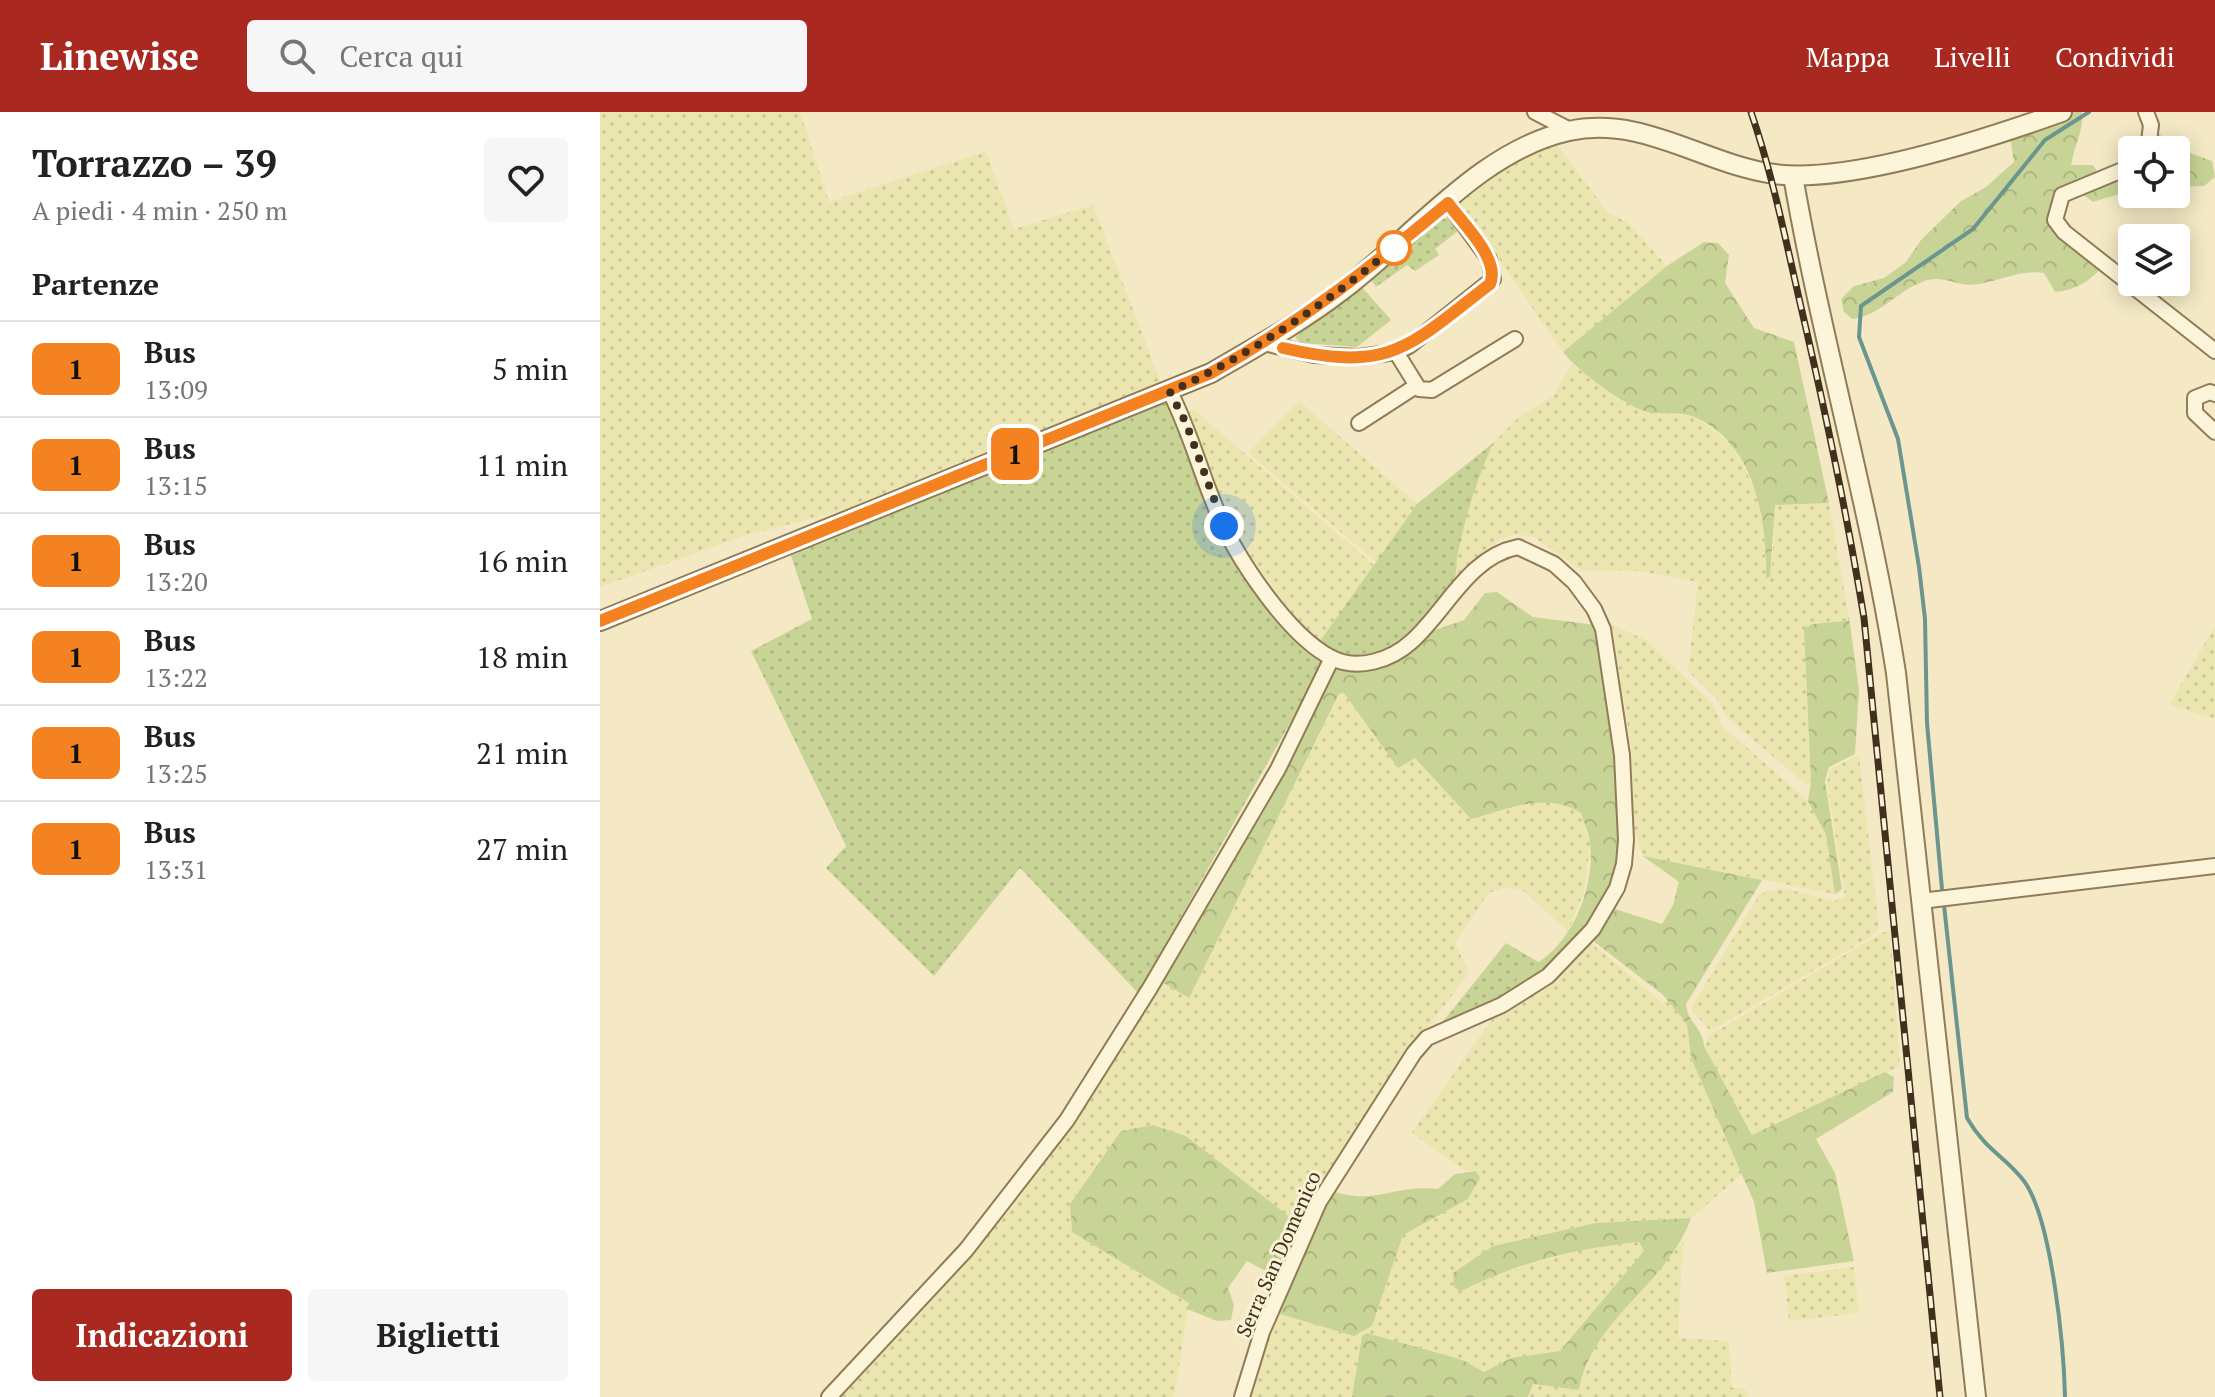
<!DOCTYPE html>
<html lang="it">
<meta charset="utf-8">
<style>
:root{--surface:#fff;--page:#f6f6f6;--text:#222;--muted:#767676;--line:#e0e0e0;--accent:#a9281f}
body{margin:0;font-family:"PT Serif",serif;background:var(--page);color:var(--text);height:100vh;display:flex;flex-direction:column;font-size:30px;white-space:nowrap}
*{box-sizing:border-box;margin:0}
p{font-size:26px;color:var(--muted)}
.icon{flex:none;width:44px;height:44px;fill:none;stroke:currentColor;stroke-width:2;stroke-linecap:round;stroke-linejoin:round}
.map{position:relative;flex:1;overflow:hidden}
.drawer{display:flex;flex-direction:column;background:var(--surface);width:600px}
.drawer>*{flex:none}
.badge{padding:0 16px;border-radius:12px;font-size:28px;line-height:52px}
.fabs{position:absolute;left:1518px;top:24px;display:grid;gap:16px}
.fabs a{display:grid;place-items:center;width:72px;height:72px;border-radius:8px;background:var(--surface);box-shadow:0 4px 20px #0003;font-size:40px}
.you{position:absolute;width:40px;height:40px;margin:-20px;border:6px solid #fff;border-radius:50%;background:#1a73e8;box-shadow:0 0 0 12px #1a73e833}
.map>.badge{position:absolute;translate:-50% -50%;box-shadow:0 0 0 4px #fff}
h2{padding:0 32px;font-size:30px;line-height:72px}
.round{display:grid;place-items:center;flex:none;width:84px;height:84px;border-radius:8px;background:var(--page)}
.headline{display:flex;align-items:center;justify-content:space-between;height:136px;padding:0 32px}
h1{font-size:38px;font-weight:600;line-height:60px}
.button{display:flex;gap:16px;margin-top:auto;padding:16px 32px}
.button a{flex:1;height:92px;border-radius:8px;background:var(--accent);color:#fff;font-size:32px;font-weight:600;line-height:92px;text-align:center}
.button a+a{background:var(--page);color:var(--text)}
ul{padding:0;list-style:none}
li{display:flex;align-items:center;gap:24px;height:96px;padding:0 32px;border-top:2px solid var(--line)}
li div{flex:1}
li b{display:block;font-size:30px}
li em{font-style:normal}
li .badge{min-width:88px;font-weight:700;text-align:center}
header{display:flex;align-items:center;gap:48px;box-sizing:border-box;height:112px;padding:0 40px;background:var(--accent);color:#fff}
header strong{font-size:38px}
nav{display:flex;gap:44px;margin-inline-start:auto;font-size:28px}
.search{width:560px;height:72px;background:var(--page);display:flex;align-items:center;gap:20px;box-sizing:border-box;padding:0 28px;border-radius:8px;color:var(--muted);font-size:30px}
main{display:flex;flex:1;min-height:0}
.map>svg:first-child{display:block}
.farmland{fill:url(#farmland-dots)}
.grass{fill:url(#grass-dots)}
.forest{fill:url(#forest-crowns)}
.lines{fill:none;stroke-linecap:round;stroke-linejoin:round}
.stream{stroke:#6b968f;stroke-width:4}
.minor-casing{stroke:#927b57;stroke-width:18}
.tertiary-casing{stroke:#927b57;stroke-width:22}
.minor{stroke:#fdf5d9;stroke-width:14}
.tertiary{stroke:#fdf5d9;stroke-width:18}
.rail-casing{stroke:#40301d;stroke-width:7}
.rail{stroke:#faf2d5;stroke-width:4;stroke-dasharray:12;stroke-linecap:butt}
.line-casing{stroke:#fff;stroke-width:18}
.line{stroke:#f58220;stroke-width:12}
.walk{stroke:#40301d;stroke-width:8;stroke-dasharray:0 14.4}
.stop-dot{fill:#fff;stroke:#f58220;stroke-width:4}
.labels{text-anchor:middle;dominant-baseline:central;stroke-width:6;stroke-linejoin:round;paint-order:stroke}
.street-label{font-size:20px;fill:#40301d;stroke:#faf2d5}
</style>
<header>
<strong>Linewise</strong>
<div class="search"><svg class="icon" aria-label="search" viewBox="0 0 24 24"><circle cx="10" cy="10" r="6"/><path d="M15 15l6 6"/></svg>Cerca qui</div>
<nav><a>Mappa</a><a>Livelli</a><a>Condividi</a></nav>
</header>
<main>
<section class="drawer">
<div class="headline"><div><h1>Torrazzo – 39</h1><p>A piedi · 4 min · 250 m</p></div><a class="round"><svg class="icon" aria-label="heart" viewBox="0 0 24 24"><path d="M12 20l-8-8c-3-5 5-10 8-4 3-6 11-1 8 4z"/></svg></a></div>
<h2>Partenze</h2>
<ul>
<li><span class="badge" style="background:#f58220;color:#111">1</span><div><b>Bus</b><p>13:09</p></div><em>5 min</em></li>
<li><span class="badge" style="background:#f58220;color:#111">1</span><div><b>Bus</b><p>13:15</p></div><em>11 min</em></li>
<li><span class="badge" style="background:#f58220;color:#111">1</span><div><b>Bus</b><p>13:20</p></div><em>16 min</em></li>
<li><span class="badge" style="background:#f58220;color:#111">1</span><div><b>Bus</b><p>13:22</p></div><em>18 min</em></li>
<li><span class="badge" style="background:#f58220;color:#111">1</span><div><b>Bus</b><p>13:25</p></div><em>21 min</em></li>
<li><span class="badge" style="background:#f58220;color:#111">1</span><div><b>Bus</b><p>13:31</p></div><em>27 min</em></li>
</ul>
<div class="button"><a>Indicazioni</a><a>Biglietti</a></div>
</section>
<div class="map">
<svg width="1615" height="1285" viewBox="0 0 1615 1285">
<defs>
<pattern id="farmland-dots" width="8" height="8" patternUnits="userSpaceOnUse" patternTransform="scale(2)"><rect width="8" height="8" fill="#ebe6b0"/><path d="M2 2h.1M6 6h.1" fill="none" stroke="#cbc697" stroke-width="1.8" stroke-linecap="round"/></pattern>
<pattern id="grass-dots" width="8" height="8" patternUnits="userSpaceOnUse" patternTransform="scale(2)"><rect width="8" height="8" fill="#c8d496"/><path d="M2 2h.1M6 6h.1" fill="none" stroke="#adb681" stroke-width="1.8" stroke-linecap="round"/></pattern>
<pattern id="forest-crowns" width="20" height="18" patternUnits="userSpaceOnUse" patternTransform="scale(2)"><rect width="20" height="18" fill="#c8d496"/><path d="M2 6a3 3 0 1 1 6 0M12 15a3 3 0 1 1 6 0" fill="none" stroke="#adb681"/></pattern>
</defs>
<rect width="100%" height="100%" fill="#f4e9c4"/>
<g class="farmland">
<path d="M0,0H200L229,90L386,39L414,117L493,93L562,274L260,394L147,423L0,475Z"/>
<path d="M957,32L1008,101L1027,110L1067,154L963,240L859,89L907,50Z"/>
<path d="M972,253L1039,297L1096,305L1132,333L1153,373L1164,403L1166,466L1172,453L1175,393L1229,391L1249,505L1247,509L1212,512L1204,517L1211,670L1207,673L1130,608L1116,586L1088,559L1098,470L1039,459L981,458L934,425L916,422L900,427L854,469L858,438L877,367L893,331L920,304L952,285Z"/>
<path d="M699,289L817,392L776,450L648,341Z"/>
<path d="M593,297L774,453L720,529L703,516L633,421L587,301Z"/>
<path d="M1012,512L1047,529L1112,591L1122,614L1208,689L1226,723L1235,782L1043,744L1034,718L1031,635Z"/>
<path d="M1615,514V607L1569,593Z"/>
<path d="M745,581L798,655L815,646L871,707L934,690L962,689L981,701L990,732L985,777L968,820L924,779L906,775L888,781L855,831L869,861L788,967L741,1043L704,1116L586,1024L553,1013L521,1019L470,1091L472,1120L589,1191L574,1285H237L414,1094L560,869L589,885L740,582Z"/>
<path d="M1259,643L1279,816L1269,826L1114,917H1108L1091,896L1160,782L1182,776L1235,789L1245,785L1227,671L1230,657Z"/>
<path d="M1290,819L1300,954L1152,1023L1104,934L1110,923L1281,821Z"/>
<path d="M985,826L1063,891L1067,888L1087,912L1091,946L1142,1062L1091,1106L996,1111L893,1134L861,1179L888,1165L991,1135L1039,1130L1044,1140L961,1239L911,1246L884,1260L863,1248L767,1221L762,1224L752,1285H647L661,1240L680,1202L754,1224L772,1214L803,1123L829,1106L877,1059L864,1058L812,1021L902,893Z"/>
<path d="M1083,1130L1078,1226L1129,1229L1132,1276H1144L1149,1285H929L933,1272L978,1278L999,1225Z"/>
<path d="M1254,1155L1259,1201L1189,1209L1184,1164Z"/>
</g>
<g class="grass">
<path d="M849,106L858,119L835,137L839,143L815,159L807,153L776,175L770,166L841,107Z"/>
<path d="M761,174L791,208L757,235L700,231L695,225Z"/>
<path d="M559,292H569L622,423L726,547L538,881L420,756L334,864L226,756L246,734L151,539L212,507L189,438Z"/>
<path d="M893,331C878,365 867,399 859,436C856,446 857,456 855,466C852,475 842,483 837,491C808,527 763,564 720,529L817,392Z"/>
<path d="M906,831L940,851L930,856L923,877L841,912Z"/>
</g>
<g class="forest">
<path d="M1462,0H1482C1484,18 1474,35 1471,53H1493L1500,64L1532,54V78L1493,90L1474,76L1456,108L1506,151C1491,168 1478,178 1455,180L1444,161C1419,157 1397,171 1371,173C1354,173 1341,162 1322,170C1296,180 1280,204 1252,207L1244,200L1241,187L1254,174L1284,166L1306,150L1321,128L1361,89L1386,75L1414,50L1409,19Z"/>
<path d="M1551,13L1571,34L1612,49L1615,65L1604,74L1576,75V38H1548Z"/>
<path d="M1104,130L1118,131L1129,143L1125,171L1154,216L1194,230L1229,391L1175,393L1170,465L1166,466C1167,409 1156,334 1097,306C1082,299 1063,303 1048,300C1026,295 976,258 963,240L1067,154Z"/>
<path d="M897,480L933,505L996,513L1019,667L1020,756L1002,798L958,849L923,877L916,869L919,859C967,846 996,779 990,731C989,721 984,711 981,701C945,679 910,697 871,707L815,646L798,656L744,581L739,582L589,886L560,869L733,551L757,558L832,519L864,508L885,481Z"/>
<path d="M1249,505L1259,578L1255,642L1229,655L1225,669L1242,777L1235,782L1226,723L1208,689L1211,670L1204,517L1212,512L1247,509Z"/>
<path d="M1043,744L1162,768L1086,892C1087,910 1103,916 1104,934L1152,1023L1285,960L1294,965L1293,980L1216,1027L1235,1061L1254,1149L1167,1161L1154,1090L1091,946L1087,912L1063,883L992,828L1015,797L1062,812L1073,793L1079,770Z"/>
<path d="M553,1013L586,1024L704,1116L680,1167L647,1149L628,1176L634,1193L631,1208L617,1209L587,1197L589,1191L472,1120L470,1092L521,1019Z"/>
<path d="M876,1059L880,1066L868,1087L803,1123L772,1214L754,1224L680,1202L723,1090L735,1080C776,1093 795,1072 838,1077L855,1062Z"/>
<path d="M1091,1106C1068,1172 992,1206 979,1278L933,1272L928,1285H752L762,1224L767,1221L863,1248L884,1260L911,1246L960,1239L1044,1139L1039,1130C978,1136 916,1151 861,1179L854,1175L853,1161L893,1134L996,1111Z"/>
</g>
<g class="lines">
<g class="stream">
<path d="M1342,777L1327,611L1325,507L1319,455L1298,327L1259,225L1261,194L1373,117L1445,28L1489,0"/>
<path d="M1344,793L1367,1006C1386,1039 1405,1044 1424,1069C1452,1107 1464,1237 1465,1285"/>
</g>
<g class="minor-casing">
<g id="minor">
<path d="M935,0L972,19"/>
<path d="M1546,0L1551,13L1548,38"/>
<path d="M1532,54L1462,83L1455,108L1464,120L1615,239"/>
<path d="M664,231L714,243L759,245L796,240L809,234L893,167L889,147L848,91"/>
<path d="M796,240L819,277L832,278L915,227"/>
<path d="M570,280C590,319 600,359 617,399C635,444 688,524 732,546C758,559 791,548 811,530C847,498 868,445 918,435L954,452L974,470L994,497L1003,517L1022,643L1026,728L1024,752L1017,776L993,817L948,864L902,893L827,926L814,941L719,1090L662,1220L642,1285"/>
<path d="M1615,282L1610,280L1595,286V301L1615,320"/>
<path d="M759,311L816,274"/>
<path d="M1321,789L1615,754"/>
<path d="M229,1285L366,1138L467,1008L550,876L678,657L732,546"/>
</g>
</g>
<g class="tertiary-casing">
<g id="tertiary">
<path d="M1193,64C1222,231 1270,394 1296,561L1376,1285"/>
<path d="M0,509L611,261C656,235 703,209 744,177C814,124 881,38 969,19C1043,3 1103,52 1174,62C1250,72 1389,26 1462,0"/>
</g>
</g>
<use href="#minor" class="minor"/>
<use href="#tertiary" class="tertiary"/>
<g class="rail-casing">
<path id="rail" d="M1151,0C1173,64 1186,130 1201,195C1225,298 1247,402 1264,506L1340,1285"/>
</g>
<use href="#rail" class="rail"/>
</g>
<g class="lines">
<g class="line-casing">
<path id="line" d="M0,509L611,261C700,211 770,156 848,91C861,110 901,147 890,172C808,235 792,261 683,236"/>
</g>
<use href="#line" class="line"/>
<path class="walk" d="M624,414L586,311L570,280C655,240 730,189 802,129L794,136"/>
</g>
<circle class="stop-dot" cx="794" cy="136" r="16"/>
<g class="labels">
<g class="street-label">
<text transform="translate(678 1142) rotate(-66)">Serra San Domenico</text>
</g>
</g>
</svg>
<div class="fabs">
<a><svg class="icon" aria-label="locate" viewBox="0 0 24 24"><circle cx="12" cy="12" r="6"/><path d="M12 2v4M12 18v4M2 12h4M18 12h4"/></svg></a>
<a><svg class="icon" aria-label="layers" viewBox="0 0 24 24"><path d="M12 4l9 5-9 5-9-5zM3 14l9 5 9-5"/></svg></a>
</div>
<div class="you" style="left:624px;top:414px"></div>
<b class="badge" style="left:415px;top:342px;background:#f58220;color:#111">1</b>
</div>
</main>
